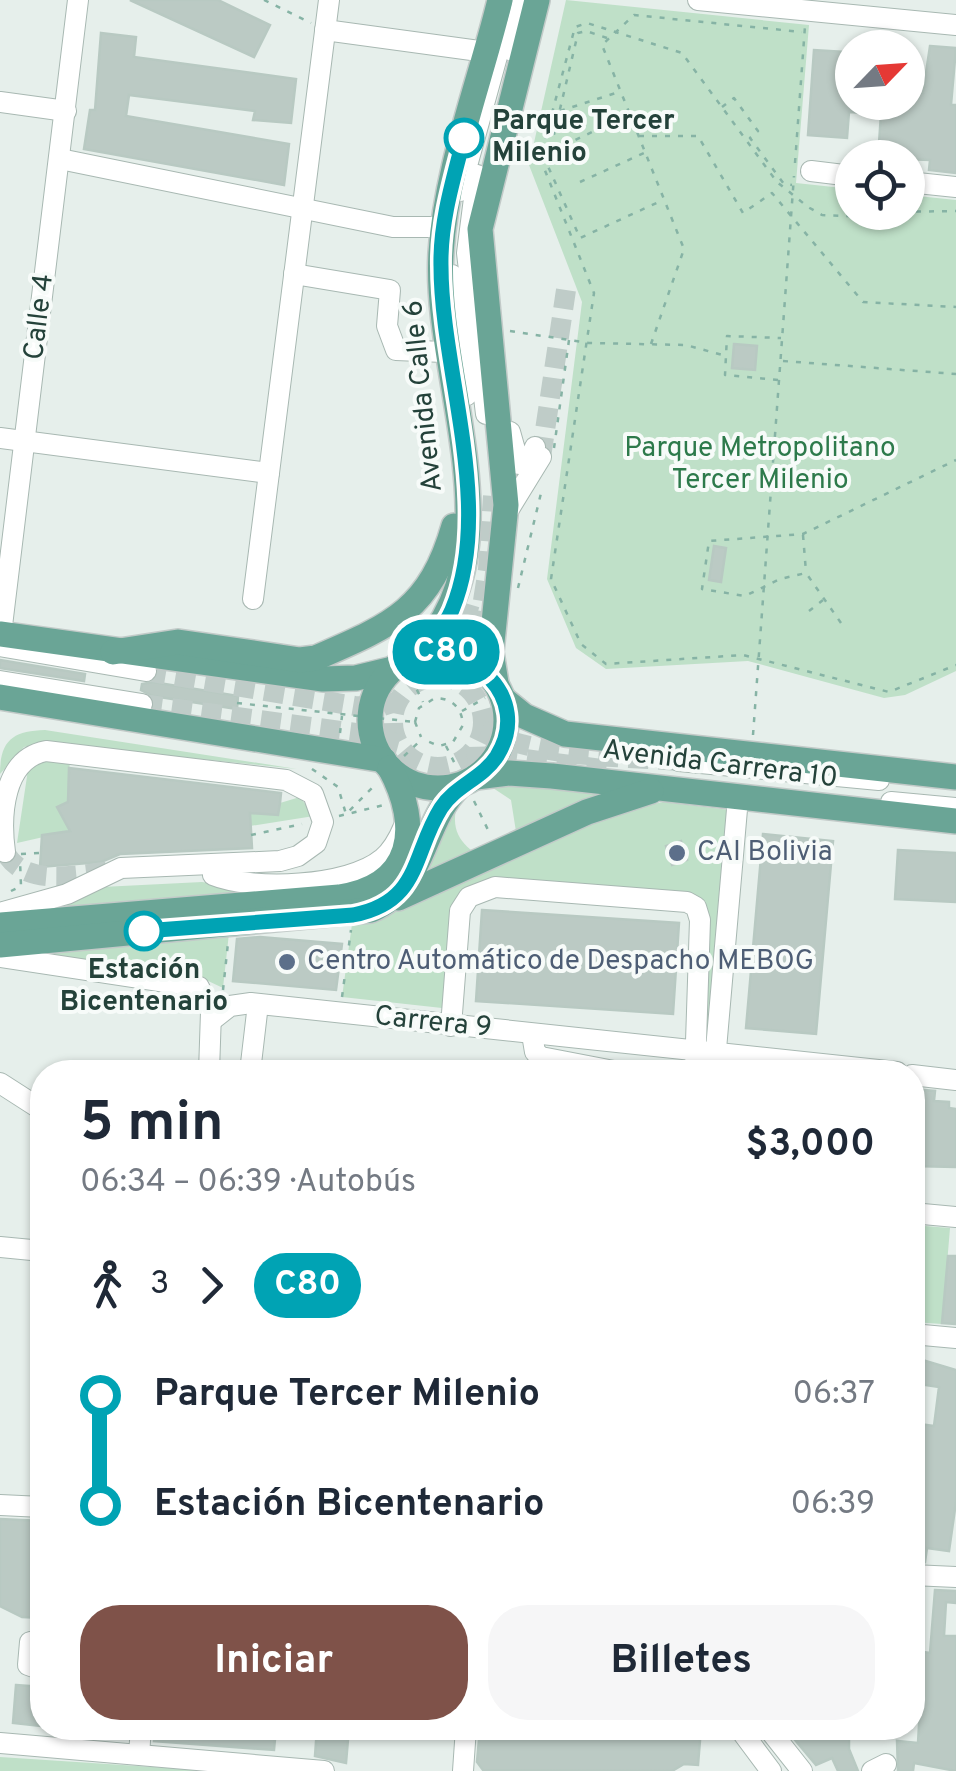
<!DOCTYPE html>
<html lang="es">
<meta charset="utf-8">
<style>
:root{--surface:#fff;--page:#f6f6f7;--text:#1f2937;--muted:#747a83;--accent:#7f5249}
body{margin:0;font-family:Overpass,sans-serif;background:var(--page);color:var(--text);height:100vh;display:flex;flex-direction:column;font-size:38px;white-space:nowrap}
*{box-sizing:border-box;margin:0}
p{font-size:32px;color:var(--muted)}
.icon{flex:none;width:55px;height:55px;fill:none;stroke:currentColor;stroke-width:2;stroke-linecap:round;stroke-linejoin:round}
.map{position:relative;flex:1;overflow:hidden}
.drawer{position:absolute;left:30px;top:1060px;width:895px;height:680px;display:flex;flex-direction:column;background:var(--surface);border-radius:40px;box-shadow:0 2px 8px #0004}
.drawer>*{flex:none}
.badge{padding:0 20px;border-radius:32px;font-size:35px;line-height:65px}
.needle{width:65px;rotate:65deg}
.tools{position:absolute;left:835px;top:30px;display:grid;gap:20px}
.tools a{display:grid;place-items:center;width:90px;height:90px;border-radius:50%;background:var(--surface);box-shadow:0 2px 8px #0004;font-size:50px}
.map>.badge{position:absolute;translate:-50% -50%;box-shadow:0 0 0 5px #fff}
.legs{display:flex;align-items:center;gap:15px;height:110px;padding:0 50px;font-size:32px}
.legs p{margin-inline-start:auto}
.overview{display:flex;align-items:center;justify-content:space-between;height:170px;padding:0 50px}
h1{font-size:55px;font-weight:700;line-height:75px}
.primary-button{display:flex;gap:20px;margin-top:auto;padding:20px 50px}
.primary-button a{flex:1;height:115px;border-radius:40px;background:var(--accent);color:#fff;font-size:40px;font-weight:700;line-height:115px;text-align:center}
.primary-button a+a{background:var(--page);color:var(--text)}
ul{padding:0 50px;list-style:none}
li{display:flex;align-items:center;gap:35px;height:110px;font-size:38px}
li i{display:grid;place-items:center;width:15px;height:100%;margin:0 12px;background:currentColor}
li i::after{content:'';width:25px;height:25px;margin:-12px;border:8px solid;border-radius:50%;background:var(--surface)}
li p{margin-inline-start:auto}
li:first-child i{background:linear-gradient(#0000 50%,currentColor 0)}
li:last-child i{background:linear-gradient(currentColor 50%,#0000 0)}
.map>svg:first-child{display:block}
.green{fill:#bfe0c8}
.building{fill:#bbcac4;stroke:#b8c9c2;stroke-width:2.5}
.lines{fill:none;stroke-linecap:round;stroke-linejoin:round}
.minor-tunnel{stroke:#bfccc8;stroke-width:20;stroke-dasharray:20 10;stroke-linecap:butt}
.minor-casing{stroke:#a8b8b2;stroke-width:22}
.major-casing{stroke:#c2cac8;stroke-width:28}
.path{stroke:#86b3a5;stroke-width:2.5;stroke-dasharray:5 8;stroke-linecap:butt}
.minor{stroke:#fff;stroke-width:20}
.major{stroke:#6aa596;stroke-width:25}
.line-1-casing{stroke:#fff;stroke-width:22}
.line-1{stroke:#00a3b4;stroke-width:15}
.stop-1-dot{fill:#fff;stroke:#00a3b4;stroke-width:5}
.service-dot{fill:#5c6f8a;stroke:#f7fbf9;stroke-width:4}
.labels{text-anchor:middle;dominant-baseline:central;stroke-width:8;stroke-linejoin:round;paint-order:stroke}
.stop-label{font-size:28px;font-weight:bold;fill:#24423a;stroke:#f7fbf9;text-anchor:start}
.street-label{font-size:28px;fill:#24423a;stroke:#f7fbf9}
.park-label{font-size:28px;fill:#2d7a4b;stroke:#f7fbf9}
.service-label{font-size:28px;fill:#4e5e75;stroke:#f7fbf9;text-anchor:start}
</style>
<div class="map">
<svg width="956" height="1771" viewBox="0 0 956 1771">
<rect width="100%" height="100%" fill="#e6efeb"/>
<g class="green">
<path d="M566,0L809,25L796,183L852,189V212H908V195L956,200V671L905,695L884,698L748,661L606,669L576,648L547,579L582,302L529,165Z"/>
<path d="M45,730L297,769L44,743L24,747L0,774C0,740 13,731 45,730Z"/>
<path d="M70,757L68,802L58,807L70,831L17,843L29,763Z"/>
<path d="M510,782L615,795L517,838L511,800L490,786Z"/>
<path d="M300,797L314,816L250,826V813L278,815L280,803Z"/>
<path d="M459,799C450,824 456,841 478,855L424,874Z"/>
<path d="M663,802L730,810L710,1027L702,1026L704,925L685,894L485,880L460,893L452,914L442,1008L342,997L352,924L603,815Z"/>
<path d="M202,882L280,895L4,917L102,887Z"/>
<path d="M229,933L223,988L204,979L30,953Z"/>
<path d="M912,1225L950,1228L942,1324L913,1322Z"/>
<path d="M0,1757L199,1770V1771H0Z"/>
</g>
<g class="building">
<path d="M130,0H218L270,25L254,57Z"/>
<path d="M101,33L136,37L134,57L296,79L291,123L253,120L255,111L129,95L126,116L289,144L284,185L84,149L90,110H95Z"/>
<path d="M930,46L956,48L951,105H956V173L929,170L930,160L878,158L881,114L849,112L847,138L808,135L814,50L845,52L842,84L852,85V102H908V92L923,93Z"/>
<path d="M734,344L757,346L755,370L732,368Z"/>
<path d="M714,546L726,548L721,582L709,580Z"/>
<path d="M0,660L85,674L84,681L0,668Z"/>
<path d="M153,682L238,696L237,709L153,696L141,690L142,684Z"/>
<path d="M69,768L281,793L280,803L278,815L250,813L252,848L120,854L101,862L40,867L42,835L70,831L57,807L68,802Z"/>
<path d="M763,834L833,841L816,1034L746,1028Z"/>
<path d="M681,841L687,860L672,865L666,846Z"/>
<path d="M898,850L956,853V902L895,899Z"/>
<path d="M482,910L679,923L673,1014L476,1001Z"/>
<path d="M260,937L342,944L336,990L233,981L237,939Z"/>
<path d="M912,1089L935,1091L934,1101L949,1102V1108L956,1109V1167L912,1166Z"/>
<path d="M948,1256H956V1324L942,1323Z"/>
<path d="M919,1359L956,1370V1502L949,1551L927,1548L925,1562L912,1560V1526L920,1493L912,1492V1423L934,1426L939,1387L912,1383V1363L918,1364Z"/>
<path d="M0,1519L42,1521V1618L22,1617L0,1606Z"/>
<path d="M935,1590L956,1591V1603L946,1602L944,1636H956V1771L914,1763L913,1771H898L897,1741L918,1743L920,1707H916L912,1670L922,1671L923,1652L930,1653Z"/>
<path d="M16,1685L42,1687V1726L13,1723Z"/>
<path d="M155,1728H276L274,1750L154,1741Z"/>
<path d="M317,1728H349L346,1763L315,1756Z"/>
<path d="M480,1728H701L698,1765L684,1764L672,1771L483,1770L477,1762Z"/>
<path d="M785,1728H849V1749L858,1771H838L832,1758L816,1765Z"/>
</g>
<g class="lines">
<g class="minor-tunnel">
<path d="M541,457L566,290"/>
<path d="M146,671L355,706L380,707L399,701"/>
<path d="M438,677L456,650L471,600"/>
<circle cx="438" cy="722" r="45"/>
<path d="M469,690L488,569L493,496"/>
<path d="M142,704L363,734L399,744"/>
<path d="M482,730C542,758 614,756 679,761"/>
<path d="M467,757L502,756L609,770"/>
<path d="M5,852C25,889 79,874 113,871"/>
</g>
<g class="minor-casing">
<g id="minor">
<path d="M698,0L956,25"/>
<path d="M325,30L479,51L486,57"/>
<path d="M510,50L523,0"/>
<path d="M0,102L66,111"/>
<path d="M60,159L393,227H443"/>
<path d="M811,171L852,176"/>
<path d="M477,175L467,253L486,414"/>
<path d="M908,182L956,187"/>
<path d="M460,191L504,31"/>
<path d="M294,274L390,290L387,326L396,350L443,352"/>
<path d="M452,275L467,395"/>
<path d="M510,432L519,464H528L535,447"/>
<path d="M0,438L269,473"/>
<path d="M506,514L541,457"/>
<path d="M253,599L329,0"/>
<path d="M1,634L78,0"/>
<path d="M0,646L146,671"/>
<path d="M0,681L142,704"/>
<path d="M679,761L879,780"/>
<path d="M891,802L956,808"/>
<path d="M213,875C252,891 349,887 382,859C392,851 399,838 404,826"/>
<path d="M0,913L67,894L121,868L280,861L298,856L316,843L323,822L313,794L286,780L46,751C3,759 0,816 5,852"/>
<path d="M0,957L199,987L211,1012L209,1072"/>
<path d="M212,1020L230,1006L251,1003L897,1072"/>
<path d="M451,1026L460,911L469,897L495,887L687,902L696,907L700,920L695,1072"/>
<path d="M532,1034L535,1052L541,1057L619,1072"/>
<path d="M250,1072L258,1004"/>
<path d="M714,1072L738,798"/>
<path d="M912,1075L956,1080"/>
<path d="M0,1083L42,1110"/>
<path d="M912,1213L956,1217"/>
<path d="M0,1247L42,1251"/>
<path d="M912,1334L956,1338"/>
<path d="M0,1505L42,1507"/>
<path d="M912,1575L956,1577"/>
<path d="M42,1640L30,1642L28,1665L42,1670"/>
<path d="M739,1728L771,1771"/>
<path d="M768,1728L802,1771"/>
<path d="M0,1743L324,1771"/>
<path d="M139,1754L141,1728"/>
<path d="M463,1771L466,1728"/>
<path d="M872,1771L886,1764"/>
</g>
</g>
<g class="major-casing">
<g id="major">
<path d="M0,634L323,679L356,678L393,669"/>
<circle cx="438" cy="720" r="68"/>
<path d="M113,652L178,642L300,660L316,658C392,625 430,610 454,526"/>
<path d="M413,657C523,556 433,379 441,253C446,168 480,83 500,0"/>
<path d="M496,683L491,652L506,505L480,229L537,0"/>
<path d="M0,697L384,760"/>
<path d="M503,699L524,716L565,734L956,777"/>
<path d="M476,777L509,773L552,776L956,821"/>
<path d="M398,898L587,812L651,791"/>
<path d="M0,925L339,897C414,886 422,827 390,768"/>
<path d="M0,945L371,910C427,886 420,824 460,785"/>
</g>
</g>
<g class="path">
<path d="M264,0L311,23"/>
<path d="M607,38L586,31L578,33L547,164L580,238L663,200"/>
<path d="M722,107L734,98L758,131L750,138L784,184L792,185"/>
<path d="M560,111L619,92"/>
<path d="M639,136H698L743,213L772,193L863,302L956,307"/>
<path d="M552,151L609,124"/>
<path d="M795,163L805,26"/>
<path d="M580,182L644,153"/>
<path d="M876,212L867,217L822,215L808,207L777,182L682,53L587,23L575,27L540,158L594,293L551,579L581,644L606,664L743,655L889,692L956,665"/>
<path d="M890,212L956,211"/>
<path d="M510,331L589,343L686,345L726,356"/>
<path d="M651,344L684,249L602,45L634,15L802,32"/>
<path d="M783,361L956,374"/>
<path d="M778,380L725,375L727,336L781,338"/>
<path d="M554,448L569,340"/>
<path d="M803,535L806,572"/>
<path d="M518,588L542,489"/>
<path d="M809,611L823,600"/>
<path d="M841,623L806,573L780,579L745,596L702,589L709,541L803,534L956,460"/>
<path d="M411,678L423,702"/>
<path d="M237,703L415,722"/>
<path d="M462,711L485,698"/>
<path d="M415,722L419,708L435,698C452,698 462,708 463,725L453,742L439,746L422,739"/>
<path d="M415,722L421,737"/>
<path d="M340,733L342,716"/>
<path d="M753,735L794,176"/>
<path d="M446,746L456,766"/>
<path d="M404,756L420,741"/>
<path d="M312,769L338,787L346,814L376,784"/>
<path d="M474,801L490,834"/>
<path d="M339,816L384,805"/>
<path d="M251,835L302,824"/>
<path d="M21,854L39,853"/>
<path d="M11,891L21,886L20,860"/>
<path d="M223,990L228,943"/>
<path d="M342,997L351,930"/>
</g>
<use href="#minor" class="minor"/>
<use href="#major" class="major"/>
</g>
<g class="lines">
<g class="line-1-casing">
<path id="line-1" d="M144,931L353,915C421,902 412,854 441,808C456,785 482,779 497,756C533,698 471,641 413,656C428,643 444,629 452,610C495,507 441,372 441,266C440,223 453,180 464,138"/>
</g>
<use href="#line-1" class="line-1"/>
</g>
<g class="stop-1-dot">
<circle cx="464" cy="138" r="18"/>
<circle cx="144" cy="931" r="18"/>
</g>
<g class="service-dot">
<circle cx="677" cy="853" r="10"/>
<circle cx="287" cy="962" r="10"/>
</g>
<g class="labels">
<g class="stop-label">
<text x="492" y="122">Parque Tercer<tspan x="492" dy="32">Milenio</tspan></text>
<text x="144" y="971" text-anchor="middle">Estación<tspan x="144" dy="32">Bicentenario</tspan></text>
</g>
<g class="street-label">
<text transform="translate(40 317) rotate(-83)">Calle 4</text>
<text transform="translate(424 396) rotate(-96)">Avenida Calle 6</text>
<text transform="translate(720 765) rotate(7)">Avenida Carrera 10</text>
<text transform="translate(433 1023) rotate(6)">Carrera 9</text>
</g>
<g class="park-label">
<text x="760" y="449">Parque Metropolitano<tspan x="760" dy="32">Tercer Milenio</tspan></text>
</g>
<g class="service-label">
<text x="697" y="853">CAI Bolivia</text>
<text x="307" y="962">Centro Automático de Despacho MEBOG</text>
</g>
</g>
</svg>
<div class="tools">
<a><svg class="needle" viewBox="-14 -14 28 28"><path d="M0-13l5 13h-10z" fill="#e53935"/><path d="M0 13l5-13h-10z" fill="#747a83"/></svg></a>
<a><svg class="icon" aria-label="locate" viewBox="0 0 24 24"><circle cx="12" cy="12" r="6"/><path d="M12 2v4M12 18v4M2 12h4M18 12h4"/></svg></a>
</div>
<b class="badge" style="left:446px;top:652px;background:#00a3b4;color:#fff">C80</b>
<section class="drawer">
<div class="overview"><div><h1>5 min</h1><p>06:34 – 06:39 · Autobús</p></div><b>$3,000</b></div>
<div class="legs"><svg class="icon" aria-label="walk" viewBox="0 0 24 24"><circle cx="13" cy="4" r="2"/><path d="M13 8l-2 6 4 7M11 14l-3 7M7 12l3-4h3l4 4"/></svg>3<svg class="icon" aria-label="forward" viewBox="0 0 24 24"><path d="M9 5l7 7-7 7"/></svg><b class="badge" style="background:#00a3b4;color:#fff">C80</b></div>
<ul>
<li><i style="color:#00a3b4"></i><b>Parque Tercer Milenio</b><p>06:37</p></li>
<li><i style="color:#00a3b4"></i><b>Estación Bicentenario</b><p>06:39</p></li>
</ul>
<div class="primary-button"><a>Iniciar</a><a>Billetes</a></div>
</section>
</div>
